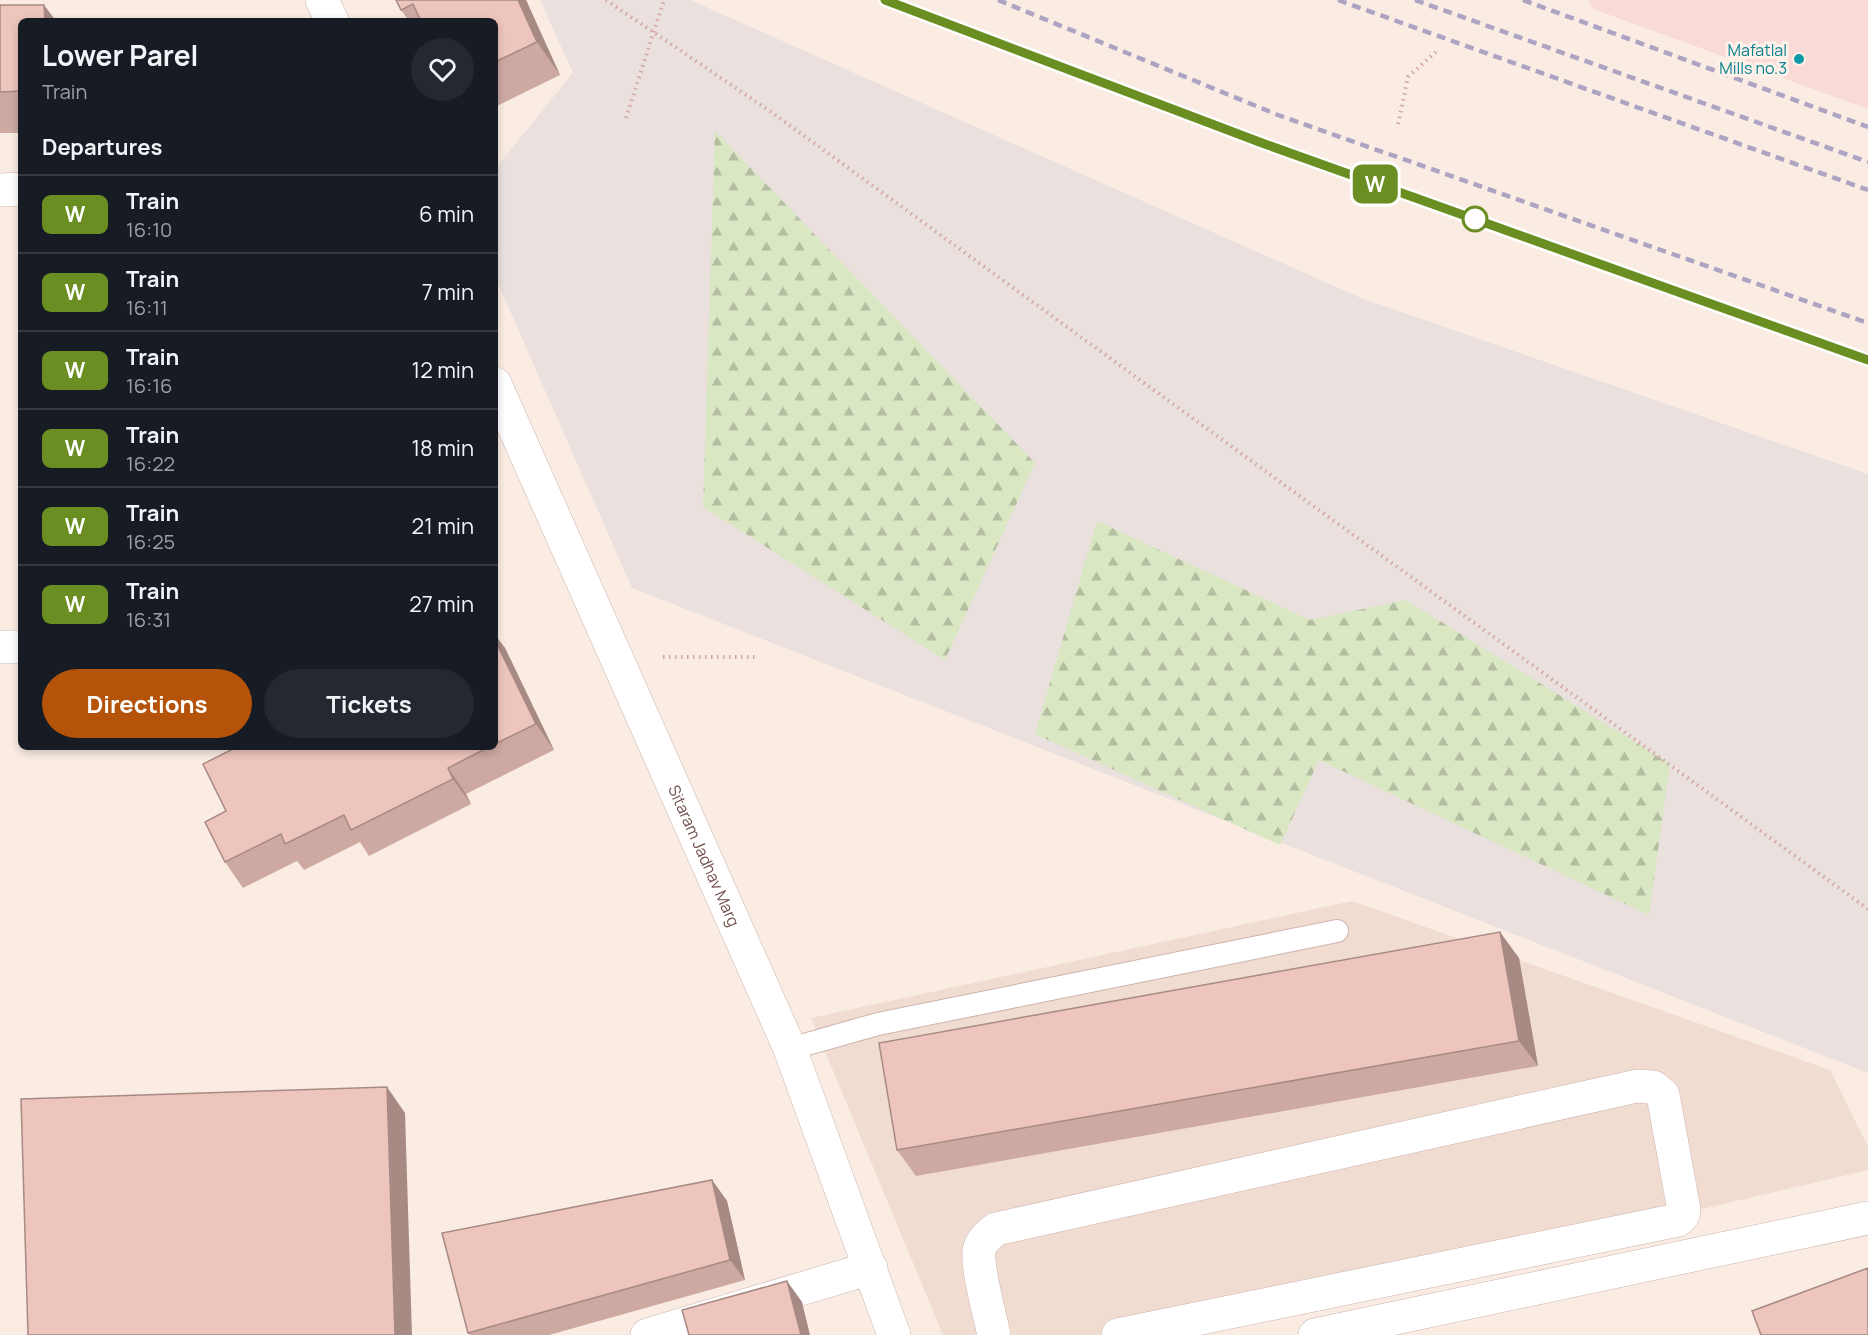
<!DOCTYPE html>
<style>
:root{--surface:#171b24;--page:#242831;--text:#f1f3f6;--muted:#9ea1a6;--line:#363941;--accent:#b45309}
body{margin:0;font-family:Manrope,sans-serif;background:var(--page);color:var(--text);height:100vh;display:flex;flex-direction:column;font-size:22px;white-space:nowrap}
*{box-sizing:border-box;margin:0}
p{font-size:20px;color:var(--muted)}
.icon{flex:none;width:33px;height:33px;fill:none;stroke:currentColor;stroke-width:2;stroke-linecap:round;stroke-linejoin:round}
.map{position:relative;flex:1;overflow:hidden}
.details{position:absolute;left:18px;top:18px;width:480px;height:732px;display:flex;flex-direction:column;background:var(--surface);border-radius:9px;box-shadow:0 3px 9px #0003}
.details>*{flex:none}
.badge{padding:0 12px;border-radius:9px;font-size:21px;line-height:39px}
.map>.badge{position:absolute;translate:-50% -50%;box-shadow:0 0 0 3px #fff}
h2{padding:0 24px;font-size:22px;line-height:54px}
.round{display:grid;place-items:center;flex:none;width:63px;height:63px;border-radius:32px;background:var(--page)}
.overview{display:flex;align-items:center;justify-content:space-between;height:102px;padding:0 24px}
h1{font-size:28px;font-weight:700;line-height:45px}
.button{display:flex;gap:12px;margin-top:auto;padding:12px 24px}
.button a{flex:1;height:69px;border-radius:36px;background:var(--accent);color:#fff;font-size:24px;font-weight:700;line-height:69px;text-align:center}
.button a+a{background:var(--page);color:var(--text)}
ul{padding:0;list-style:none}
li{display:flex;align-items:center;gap:18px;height:78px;padding:0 24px;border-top:2px solid var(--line)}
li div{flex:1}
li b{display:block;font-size:22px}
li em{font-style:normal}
li .badge{min-width:66px;font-weight:700;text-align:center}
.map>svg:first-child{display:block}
.residential{fill:#f1dcd2}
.commercial{fill:#fadad7}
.industrial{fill:#eae0dd}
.forest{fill:url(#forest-firs)}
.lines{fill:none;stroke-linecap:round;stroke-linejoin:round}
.lane-casing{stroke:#cdb4ad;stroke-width:24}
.street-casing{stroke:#cdb4ad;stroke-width:34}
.path{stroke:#d2a8a0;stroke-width:4;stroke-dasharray:1.5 4.5;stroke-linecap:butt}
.lane{stroke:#fff;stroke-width:22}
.street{stroke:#fff;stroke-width:33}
.rail{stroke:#ada3c2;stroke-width:4.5;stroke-dasharray:9 6;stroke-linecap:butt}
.path-bridge{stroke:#d2a8a0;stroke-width:4;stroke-dasharray:1.5 4.5;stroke-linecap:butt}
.wall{fill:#cda9a2}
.shaded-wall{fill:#a78a84}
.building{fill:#eec5bc;stroke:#a78a84;stroke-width:1.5}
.line-casing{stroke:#fff;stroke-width:14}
.line{stroke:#6b8e23;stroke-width:9}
.culture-dot{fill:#0f9aa8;stroke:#fef1e9;stroke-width:2}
.stop-dot{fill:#fff;stroke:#6b8e23;stroke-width:3}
.labels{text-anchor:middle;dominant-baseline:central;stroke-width:6;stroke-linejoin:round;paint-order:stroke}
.culture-label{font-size:16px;fill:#0d838f;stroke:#fef1e9;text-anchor:end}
.street-label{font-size:16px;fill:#70504b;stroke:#fef1e9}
</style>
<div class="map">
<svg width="1868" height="1335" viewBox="0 0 1868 1335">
<defs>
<pattern id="forest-firs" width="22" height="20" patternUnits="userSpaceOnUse" patternTransform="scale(1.5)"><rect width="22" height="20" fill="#d9e7c3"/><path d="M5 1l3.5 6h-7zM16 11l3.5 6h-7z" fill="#b4bea0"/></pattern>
</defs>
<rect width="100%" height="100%" fill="#faece3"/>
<path class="residential" d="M1352,901L1830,1070L1868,1147V1170L1166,1335H943L811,1018Z"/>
<path class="commercial" d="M1589,0H1868V109L1593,9Z"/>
<path class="industrial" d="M540,0H690L1361,298L1868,474V1073L632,588L495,277V169L573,73Z"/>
<g class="forest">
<path d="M715,131L1035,463L945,660L703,507Z"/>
<path d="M1097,521L1310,620L1406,600L1670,764L1649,915L1319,760L1280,845L1035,734Z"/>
</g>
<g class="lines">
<g class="lane-casing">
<path id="lane" d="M790,1049L878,1024L1337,931"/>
</g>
<g class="street-casing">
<g id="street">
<path d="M322,0L332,21"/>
<path d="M0,190L21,189"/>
<path id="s1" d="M495,384L790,1049L894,1335"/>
<path d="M0,647H21"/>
<path d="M647,1335L871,1268"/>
<path d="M994,1335C990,1315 977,1270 979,1251C981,1241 988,1235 996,1229L1637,1086L1653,1087L1663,1095L1684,1210L1683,1215L1678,1220L1118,1335"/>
<path d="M1315,1335L1868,1218"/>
</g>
</g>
<g class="path">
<path d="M606,0L774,114L1868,909"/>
<path d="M1398,124L1408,77L1436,52"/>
<path d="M663,657H758"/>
</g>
<use href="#lane" class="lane"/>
<use href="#street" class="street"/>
<g class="rail">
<path d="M885,0L1262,143L1868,360"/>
<path d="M998,0L1278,115L1868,323"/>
<path d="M1338,0L1868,190"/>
<path d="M1415,0L1868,162"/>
<path d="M1523,0L1868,127"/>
</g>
<path class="path-bridge" d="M626,118L664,0"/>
</g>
<g class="wall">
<path d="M396,0H526L560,75L495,107V21H409L401,10Z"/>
<path d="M0,5L21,21V133H0Z"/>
<path d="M495,635L505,648L554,750L466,794L471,804L369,856L360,842L304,870L297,861L243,888L225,862L226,811L237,747H495Z"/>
<path d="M1519,958L1538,1066L916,1176L897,1150Z"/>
<path d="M712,1180L727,1201L745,1280L549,1335H470L468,1333Z"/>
</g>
<g class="shaded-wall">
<path d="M518,0H526L560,75L537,42Z"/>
<path d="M44,5L56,21H45Z"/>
<path d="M495,635L505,648L554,750L536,724L495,640Z"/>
<path d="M448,768L466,794L471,804L453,779Z"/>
<path d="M1500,932L1519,958L1538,1066L1519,1041Z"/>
<path d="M387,1087L405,1113L412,1335H395Z"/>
<path d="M712,1180L727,1201L745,1280L730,1260Z"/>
<path d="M787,1281L802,1302L810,1335H801Z"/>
</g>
<g class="building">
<path d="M396,0H518L537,42L495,62V21H421L413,4L401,10Z"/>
<path d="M0,5H44L45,21H21V91L0,92Z"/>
<path d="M495,640L536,724L495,744Z"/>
<path d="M237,747H489L448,768L453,779L351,830L344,815L285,844L281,834L225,862L205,822L226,811L203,764Z"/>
<path d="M1500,932L1519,1041L897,1150L879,1043Z"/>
<path d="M387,1087L395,1335H28L21,1099Z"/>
<path d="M712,1180L730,1260L468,1333L442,1233Z"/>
<path d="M1868,1268V1335H1761L1752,1311Z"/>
<path d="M787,1281L801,1335H689L682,1310Z"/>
</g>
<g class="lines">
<g class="line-casing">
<path id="line" d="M885,0L1262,143L1868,360"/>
</g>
<use href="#line" class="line"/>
</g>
<circle class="culture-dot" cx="1799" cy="59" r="6"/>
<circle class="stop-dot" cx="1475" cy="219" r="12"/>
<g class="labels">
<g class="culture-label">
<text x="1787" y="50">Mafatlal<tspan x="1787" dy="18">Mills no.3</tspan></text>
</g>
<g class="street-label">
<text stroke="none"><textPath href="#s1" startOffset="516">Sitaram Jadhav Marg</textPath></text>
</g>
</g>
</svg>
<b class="badge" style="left:1375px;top:184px;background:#6b8e23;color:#fff">W</b>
<section class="details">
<div class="overview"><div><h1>Lower Parel</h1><p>Train</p></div><a class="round"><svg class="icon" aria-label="heart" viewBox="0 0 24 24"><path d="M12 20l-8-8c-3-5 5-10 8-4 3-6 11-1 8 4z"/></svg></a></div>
<h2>Departures</h2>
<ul>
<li><span class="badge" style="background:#6b8e23;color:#fff">W</span><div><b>Train</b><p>16:10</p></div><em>6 min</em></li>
<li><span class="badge" style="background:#6b8e23;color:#fff">W</span><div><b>Train</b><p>16:11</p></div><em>7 min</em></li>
<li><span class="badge" style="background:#6b8e23;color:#fff">W</span><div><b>Train</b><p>16:16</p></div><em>12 min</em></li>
<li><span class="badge" style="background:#6b8e23;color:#fff">W</span><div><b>Train</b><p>16:22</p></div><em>18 min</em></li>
<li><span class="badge" style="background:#6b8e23;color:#fff">W</span><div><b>Train</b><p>16:25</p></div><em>21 min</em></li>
<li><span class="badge" style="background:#6b8e23;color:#fff">W</span><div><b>Train</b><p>16:31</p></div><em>27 min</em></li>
</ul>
<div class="button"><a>Directions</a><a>Tickets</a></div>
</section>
</div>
